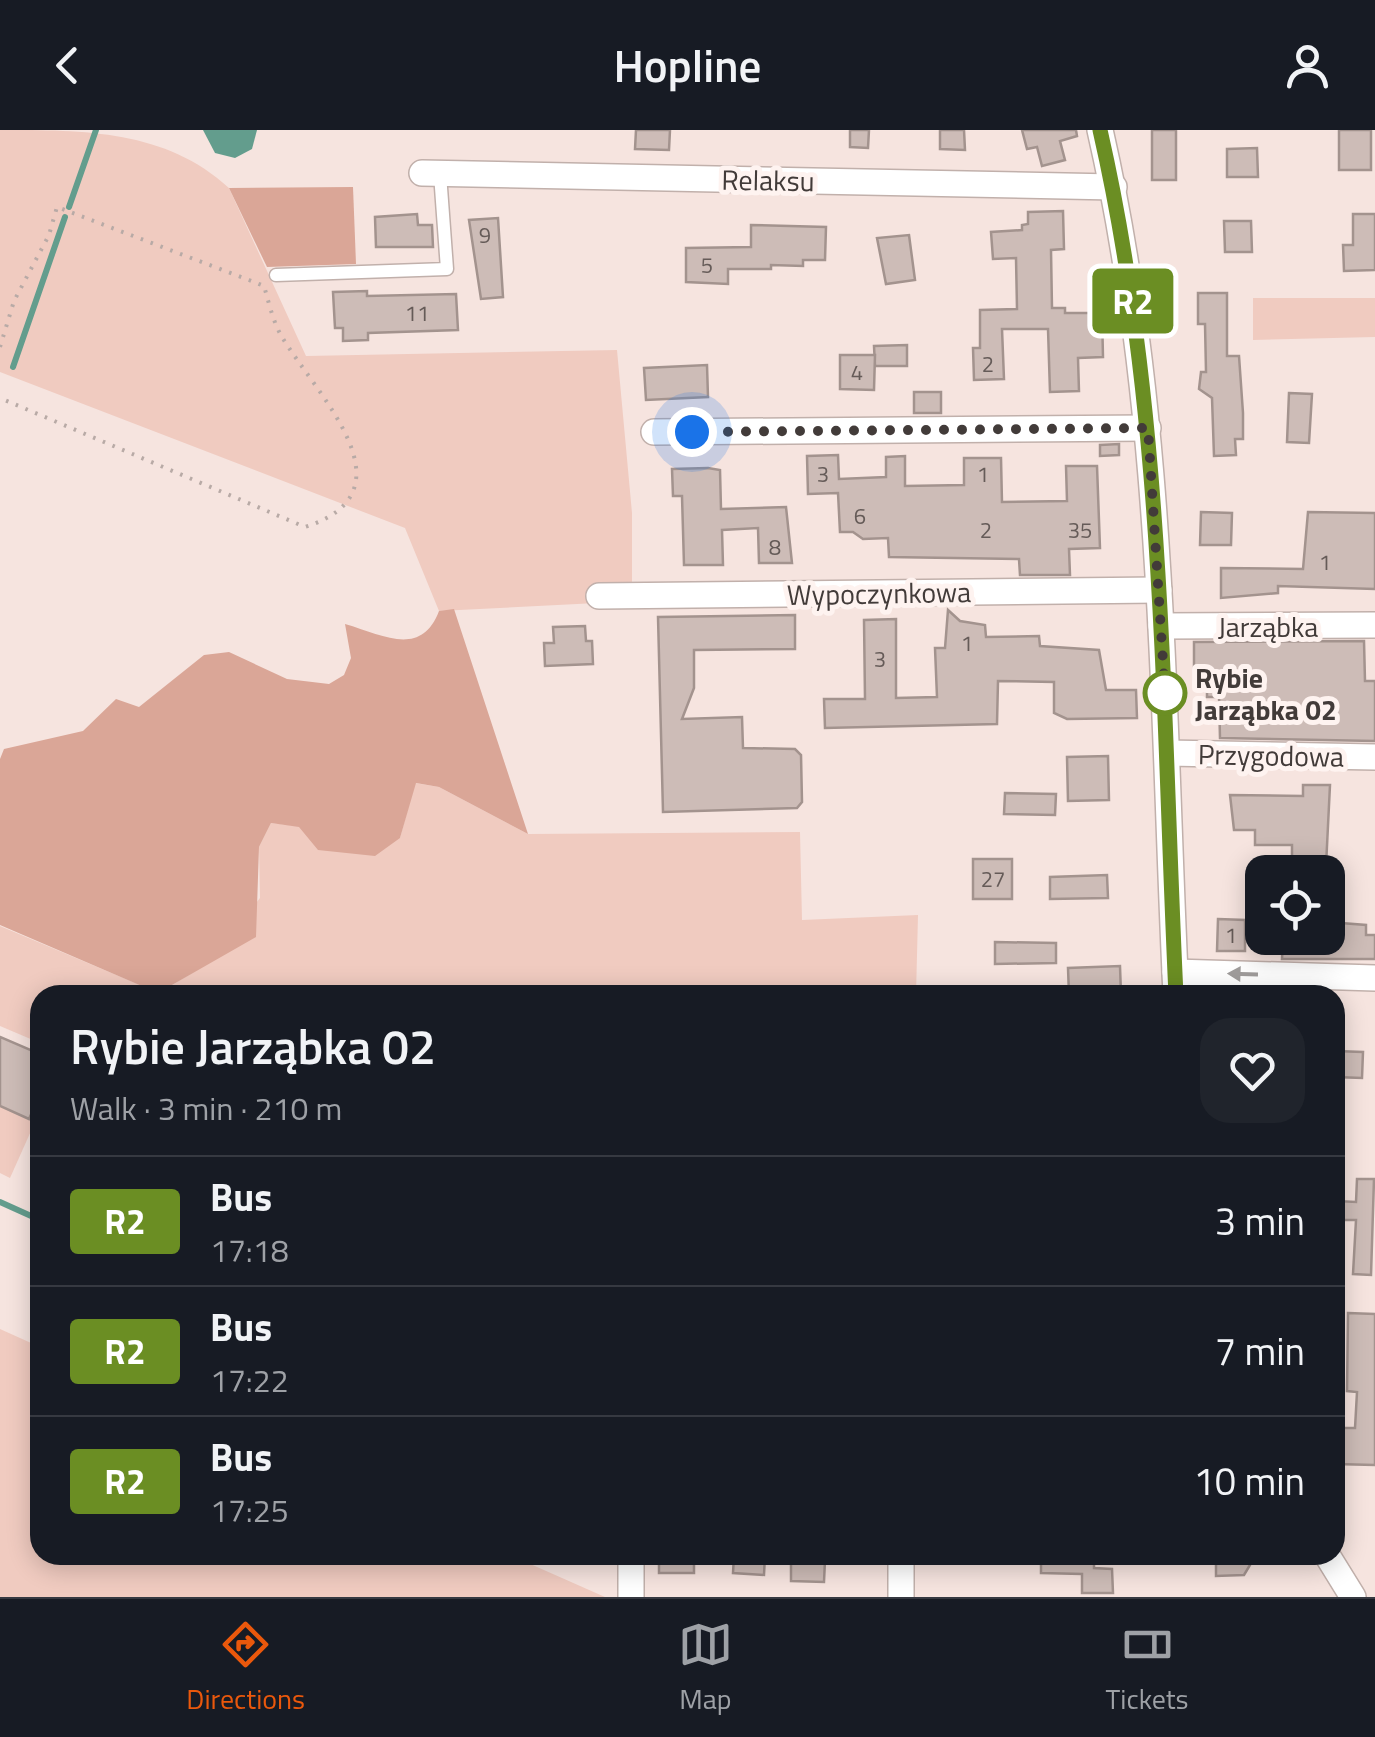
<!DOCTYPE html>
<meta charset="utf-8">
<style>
:root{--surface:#171b24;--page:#20242c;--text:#f1f3f6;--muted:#9ea1a6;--line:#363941;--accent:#ea580c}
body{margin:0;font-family:"Titillium Web",sans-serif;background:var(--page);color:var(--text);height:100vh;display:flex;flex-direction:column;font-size:38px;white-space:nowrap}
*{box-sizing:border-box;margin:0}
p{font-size:32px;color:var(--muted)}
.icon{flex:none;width:55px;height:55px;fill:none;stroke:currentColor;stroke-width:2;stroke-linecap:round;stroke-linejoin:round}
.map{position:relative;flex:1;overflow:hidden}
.sheet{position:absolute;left:30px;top:855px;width:1315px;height:580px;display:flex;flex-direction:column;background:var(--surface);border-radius:30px;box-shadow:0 5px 25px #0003}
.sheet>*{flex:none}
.badge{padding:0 20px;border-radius:8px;font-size:35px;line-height:65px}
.controls{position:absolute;left:1245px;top:725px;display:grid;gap:20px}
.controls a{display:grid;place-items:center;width:100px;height:100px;border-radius:20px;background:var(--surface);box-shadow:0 5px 25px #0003;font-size:50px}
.you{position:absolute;width:50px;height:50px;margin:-25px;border:8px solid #fff;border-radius:50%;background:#1a73e8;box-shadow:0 0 0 15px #1a73e833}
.map>.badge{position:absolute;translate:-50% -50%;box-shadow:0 0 0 5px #fff}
.round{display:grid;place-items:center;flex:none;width:105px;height:105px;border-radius:30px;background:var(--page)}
.headline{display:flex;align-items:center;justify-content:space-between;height:170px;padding:0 40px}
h1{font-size:48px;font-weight:600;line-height:75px}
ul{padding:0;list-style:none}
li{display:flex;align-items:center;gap:30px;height:130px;padding:0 40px;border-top:2px solid var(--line)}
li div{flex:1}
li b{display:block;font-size:38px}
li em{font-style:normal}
li .badge{min-width:110px;font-weight:700;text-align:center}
header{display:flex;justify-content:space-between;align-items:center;height:130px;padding:0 40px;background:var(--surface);font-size:45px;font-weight:600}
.tab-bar{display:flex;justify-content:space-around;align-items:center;height:140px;border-top:2px solid var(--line);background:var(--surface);font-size:28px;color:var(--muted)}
.tab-bar a{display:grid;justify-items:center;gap:5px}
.tab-bar .on{color:var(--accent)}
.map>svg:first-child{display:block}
.green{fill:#f0cbc0}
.forest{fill:#daa697}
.water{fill:#639d8d}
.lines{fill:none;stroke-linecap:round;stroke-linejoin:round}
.stream{stroke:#639d8d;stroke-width:6}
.building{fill:#cdbcb7;stroke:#a3938e;stroke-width:2.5}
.service-casing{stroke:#c1b0ab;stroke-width:15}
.minor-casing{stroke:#c1b0ab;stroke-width:28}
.path{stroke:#b8aaa6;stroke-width:4;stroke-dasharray:2.5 8;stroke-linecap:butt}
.service{stroke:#fff;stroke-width:12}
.minor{stroke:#fff;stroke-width:25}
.oneway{fill:#a09d9c}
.line-casing{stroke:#fff;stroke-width:22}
.line{stroke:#6b8e23;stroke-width:15}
.walk{stroke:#423b39;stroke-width:10;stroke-dasharray:0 18}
.stop-dot{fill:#fff;stroke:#6b8e23;stroke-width:5}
.labels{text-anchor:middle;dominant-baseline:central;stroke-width:10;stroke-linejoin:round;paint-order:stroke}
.number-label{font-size:22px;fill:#655b58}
.street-label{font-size:28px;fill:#423b39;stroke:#fef3f0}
.stop-label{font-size:28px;font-weight:bold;fill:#423b39;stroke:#fef3f0;text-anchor:start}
</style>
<header><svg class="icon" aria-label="back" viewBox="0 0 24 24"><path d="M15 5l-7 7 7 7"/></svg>Hopline<svg class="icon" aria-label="person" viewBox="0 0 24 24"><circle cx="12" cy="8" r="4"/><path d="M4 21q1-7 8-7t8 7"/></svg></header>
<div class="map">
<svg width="1375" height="1467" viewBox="0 0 1375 1467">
<rect width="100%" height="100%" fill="#f6e4df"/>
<g class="green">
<path d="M0,0C85,0 166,0 229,58L306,226L617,220L632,383V456L597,473L439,481L405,398L0,242Z"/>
<path d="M1253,168H1375V207L1253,210Z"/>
<path d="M415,653L439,657L528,704L800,702L802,790L918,785L916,865H40V913L0,896V796L159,863L210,832L260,768L259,717L271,693L400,708Z"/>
<path d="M0,976L35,992L10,1048L0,1043Z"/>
<path d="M0,1199L40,1217V1425H510L605,1467H0Z"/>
</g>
<g class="forest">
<path d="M353,57L356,134L267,137L229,58Z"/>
<path d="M454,479L528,704L439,657L416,653L400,708L375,726L318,720L299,697L271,693L259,717L256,807L158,863L0,795V629L4,619L83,601L116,569L139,577L204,525L229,522L287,549L329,554L344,545L351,528L345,494C383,505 421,528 439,481Z"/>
</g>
<path class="water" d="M203,0H257L252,19L235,28L215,23Z"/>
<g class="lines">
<g class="stream">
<path d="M69,77L96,0"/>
<path d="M13,237L65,87"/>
<path d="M0,1072L40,1090"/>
</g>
</g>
<g class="building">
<path d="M636,0H670L669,20L635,19Z"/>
<path d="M850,0H869L868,18L850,17Z"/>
<path d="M940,0H964L965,20L940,19Z"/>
<path d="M1022,0H1076L1077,6L1060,11L1065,30L1042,36L1037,17L1027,19Z"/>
<rect x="1152" y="0" width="24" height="50"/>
<rect x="1339" y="0" width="32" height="40"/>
<path d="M1257,18L1258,47H1227V19Z"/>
<path d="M1063,81L1064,119L1051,120L1052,178H1065V183H1102L1103,227L1078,228L1079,261L1050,262L1048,199H1002L1004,249L974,250L973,218H980V180L1017,179L1016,128L993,129L991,102L1022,100V95L1028,94V82Z"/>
<path d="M417,84L418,95H432L433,117H376L375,87Z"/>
<path d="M1353,84H1375V140L1344,141L1343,115H1353Z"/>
<path d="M498,88L503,167L481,169L469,90Z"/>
<path d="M1224,91H1251L1252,122H1225Z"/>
<path d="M751,95L826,97L825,130H803V136L771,135V139H728V154L686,152V118L751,117Z"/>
<path d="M909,105L915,150L886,154L877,108Z"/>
<path d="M367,161V166L456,164L458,200L368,203V210L343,211V198H335L333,162Z"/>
<path d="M1198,163H1227V226H1239L1243,283V309H1235L1236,325L1214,326L1212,268L1199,259L1201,242H1206L1205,194H1198Z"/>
<path d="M907,215V236H875L874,216Z"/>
<path d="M840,225H875L874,260L840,259Z"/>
<path d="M707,235L708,267L646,270L644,238Z"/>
<rect x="914" y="262" width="27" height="21"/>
<path d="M1289,263L1312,264L1309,313L1287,312Z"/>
<path d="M1119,314V325L1100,326V315Z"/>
<path d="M838,325L839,349L886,347V327L905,326V356L964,355V328H1001L1002,372L1067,371L1066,336H1097L1100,418L1069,419L1070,445H1020L1019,429L889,427L888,408L863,409L853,402H840L838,363L808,364L807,326Z"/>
<path d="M708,338L720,340L721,379L786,377L792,433H759L758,398L722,400L723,435H684L682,366H673L672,339Z"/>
<path d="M1201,382L1232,383L1231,415H1200Z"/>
<path d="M1308,382L1375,383V459L1278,456V463L1221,468V438L1303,439Z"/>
<path d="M948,480L960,491L985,495L986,507L1039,506L1040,516L1099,520L1106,560H1136L1137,588L1067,589L1054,583V552L998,551L997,594L825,598L824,569H865L864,490L896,489V568L937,567L935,518H945Z"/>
<path d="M795,485V519L694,520V558L682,589L742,587L743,618L795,619L801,625L802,672L797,678L663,682L658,487Z"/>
<path d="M585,496L586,511H592L593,534L545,536L544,513H554L553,497Z"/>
<path d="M1364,511L1365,551H1375V611L1220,608L1219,567H1207V550H1194V512Z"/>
<path d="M1108,626L1109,670L1068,671L1067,627Z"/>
<path d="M1303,655H1330L1326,736L1292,735V715H1255V700H1234L1230,665L1303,666Z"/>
<path d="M1005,663L1056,664L1055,685L1004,684Z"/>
<rect x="973" y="729" width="39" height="40"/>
<path d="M1107,745L1108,768L1050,769V747Z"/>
<path d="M1218,789L1245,790V821H1217Z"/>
<path d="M1328,792L1366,795V805H1375V829H1282L1283,808H1328Z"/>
<path d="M995,812L1056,813V833L995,834Z"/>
<path d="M1120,836L1121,865H1069L1068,838Z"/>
<path d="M0,907L40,924V964L29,989L0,976Z"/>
<path d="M1335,921L1363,922L1362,948L1335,947Z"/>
<path d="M1357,1049H1374L1371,1145L1353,1144L1356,1090H1337V1071L1356,1072Z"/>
<path d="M1348,1183L1375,1184V1335L1335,1334V1298H1355L1357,1262L1347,1261Z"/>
<rect x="659" y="1425" width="35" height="18"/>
<path d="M734,1425H765L764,1445L733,1443Z"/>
<path d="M1041,1425H1094V1438L1112,1439L1113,1463H1082V1444L1041,1443Z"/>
<path d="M1216,1425H1256L1244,1445L1216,1446Z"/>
<path d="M791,1430H825L824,1452L791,1451Z"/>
</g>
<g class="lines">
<g class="service-casing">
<path id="service" d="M276,145L447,139L440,44"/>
</g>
<g class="minor-casing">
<g id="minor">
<path d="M1100,0C1165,284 1162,575 1176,865"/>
<path d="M422,43L1114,57"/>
<path d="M654,302L1148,298"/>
<path d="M599,466L1159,460"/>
<path d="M1161,496L1375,495"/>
<path d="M1167,623L1375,627"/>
<path d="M1175,842L1375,848"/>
<path d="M631,1425V1467"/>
<path d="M1327,1425L1353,1467"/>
<path d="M901,1467V1425"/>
</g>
</g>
<path class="path" d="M0,217L14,171L49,105L57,77L249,150L264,156C269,173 273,192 282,207C316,264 417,361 305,397L0,268"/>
<use href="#service" class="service"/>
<use href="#minor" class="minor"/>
</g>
<defs><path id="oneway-solid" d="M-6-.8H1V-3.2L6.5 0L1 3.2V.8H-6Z" transform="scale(2.5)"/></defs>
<use class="oneway" href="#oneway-solid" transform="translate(1243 844) rotate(-178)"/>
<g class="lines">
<g class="line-casing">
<path id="line" d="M1100,0C1165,284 1162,575 1176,865"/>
</g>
<use href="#line" class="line"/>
<path class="walk" d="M692,302L1148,298L1165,563"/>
</g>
<circle class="stop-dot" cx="1165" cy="563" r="20"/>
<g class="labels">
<g class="number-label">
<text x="485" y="105">9</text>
<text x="707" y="135">5</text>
<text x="417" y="183">11</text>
<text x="988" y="234">2</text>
<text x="857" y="242">4</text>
<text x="823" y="344">3</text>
<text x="983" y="344">1</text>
<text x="860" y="386">6</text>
<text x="986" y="400">2</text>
<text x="1080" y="400">35</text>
<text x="775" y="417">8</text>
<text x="1325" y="432">1</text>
<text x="967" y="513">1</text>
<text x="880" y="529">3</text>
<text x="993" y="749">27</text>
<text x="1231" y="805">1</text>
</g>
<g class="street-label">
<text transform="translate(768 50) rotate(1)">Relaksu</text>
<text transform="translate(879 463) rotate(-1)">Wypoczynkowa</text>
<text x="1268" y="496">Jarząbka</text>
<text transform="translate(1271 625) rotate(1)">Przygodowa</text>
</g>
<g class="stop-label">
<text x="1195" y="547">Rybie<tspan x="1195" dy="32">Jarząbka 02</tspan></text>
</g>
</g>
</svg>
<div class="controls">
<a><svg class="icon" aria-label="locate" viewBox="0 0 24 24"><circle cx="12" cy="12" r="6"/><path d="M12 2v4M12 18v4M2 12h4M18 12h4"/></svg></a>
</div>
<div class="you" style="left:692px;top:302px"></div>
<b class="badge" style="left:1133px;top:171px;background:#6b8e23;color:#fff">R2</b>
<section class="sheet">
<div class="headline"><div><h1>Rybie Jarząbka 02</h1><p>Walk · 3 min · 210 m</p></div><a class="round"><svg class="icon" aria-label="heart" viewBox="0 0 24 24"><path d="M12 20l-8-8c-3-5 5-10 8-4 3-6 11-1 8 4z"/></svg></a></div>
<ul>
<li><span class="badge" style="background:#6b8e23;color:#fff">R2</span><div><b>Bus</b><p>17:18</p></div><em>3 min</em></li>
<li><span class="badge" style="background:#6b8e23;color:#fff">R2</span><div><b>Bus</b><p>17:22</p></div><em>7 min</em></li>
<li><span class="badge" style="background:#6b8e23;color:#fff">R2</span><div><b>Bus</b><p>17:25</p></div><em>10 min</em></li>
</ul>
</section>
</div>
<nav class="tab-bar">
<a class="on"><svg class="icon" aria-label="directions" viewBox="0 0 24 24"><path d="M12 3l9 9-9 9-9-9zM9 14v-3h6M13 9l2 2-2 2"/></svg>Directions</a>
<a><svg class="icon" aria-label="map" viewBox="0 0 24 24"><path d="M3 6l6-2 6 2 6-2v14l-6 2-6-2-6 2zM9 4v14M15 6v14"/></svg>Map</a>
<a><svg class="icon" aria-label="tickets" viewBox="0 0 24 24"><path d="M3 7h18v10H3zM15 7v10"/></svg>Tickets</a>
</nav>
